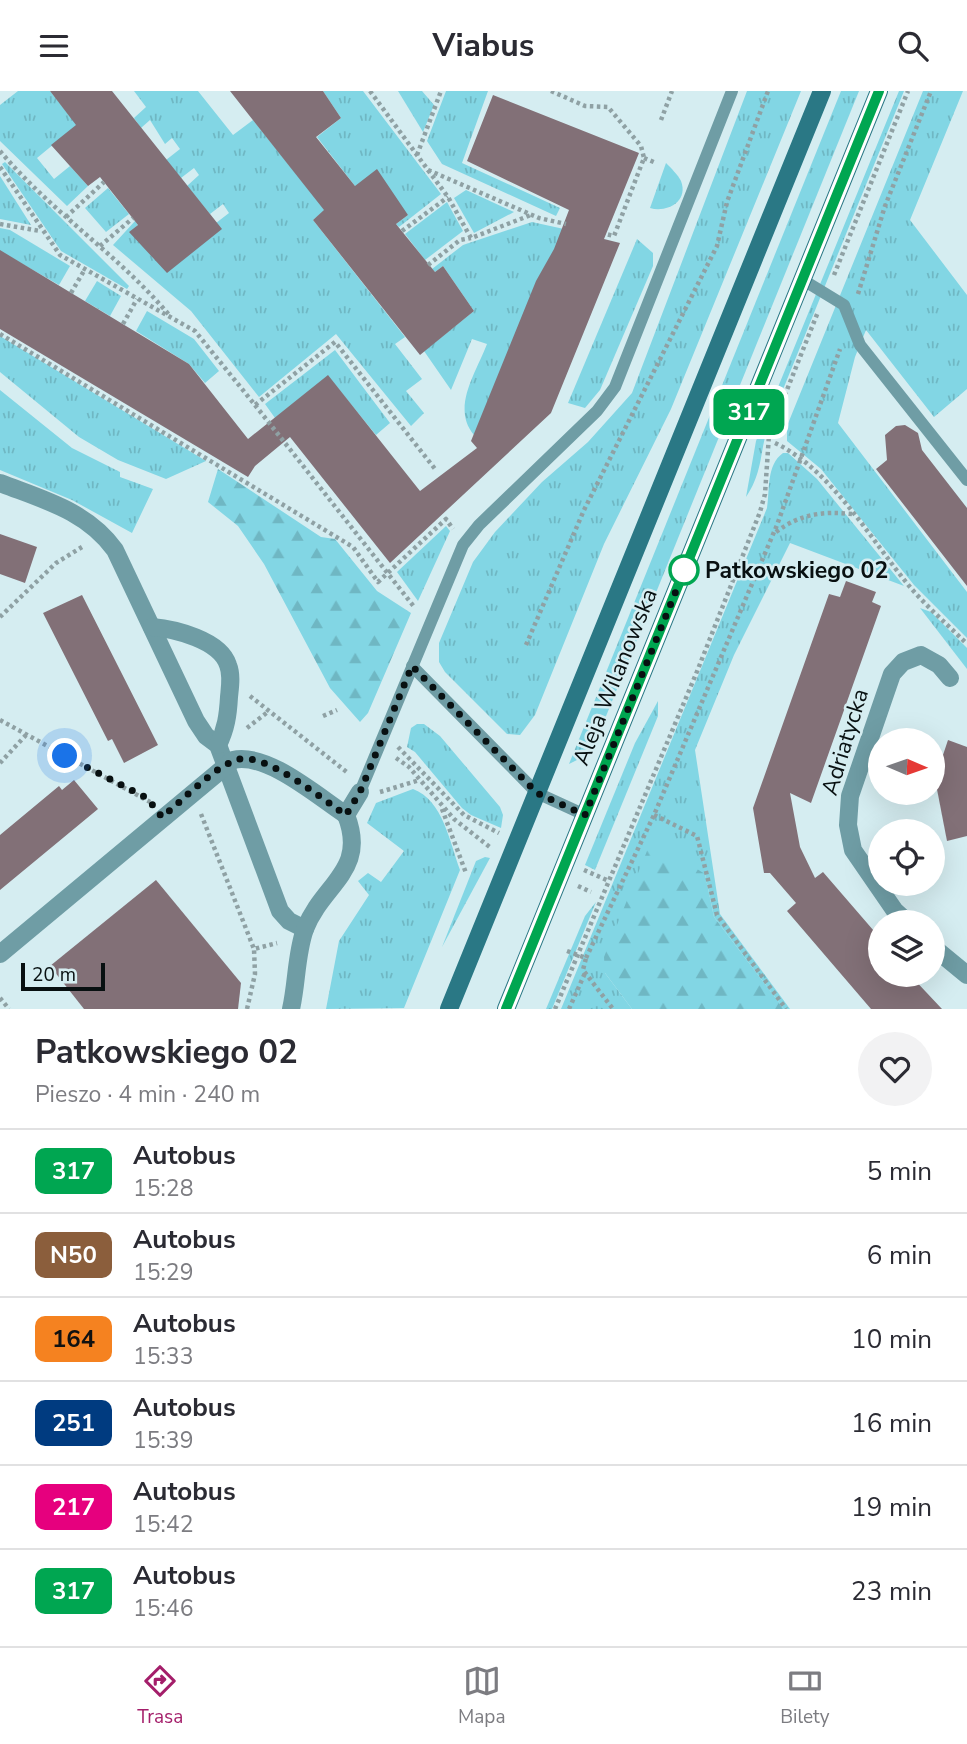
<!DOCTYPE html>
<html lang="pl">
<meta charset="utf-8">
<style>
:root{--surface:#fff;--page:#f2f2f3;--text:#2b2b33;--muted:#7c7c81;--line:#e1e1e2;--accent:#a41e6a}
body{margin:0;font-family:"Nunito Sans",sans-serif;background:var(--page);color:var(--text);height:100vh;display:flex;flex-direction:column;font-size:26px;white-space:nowrap}
*{box-sizing:border-box;margin:0}
p{font-size:23px;color:var(--muted)}
.icon{flex:none;width:38px;height:38px;fill:none;stroke:currentColor;stroke-width:2;stroke-linecap:round;stroke-linejoin:round}
.map{position:relative;height:918px;overflow:hidden}
.panel{display:flex;flex-direction:column;background:var(--surface);flex:1}
.panel>*{flex:none}
.badge{padding:0 14px;border-radius:10px;font-size:24px;line-height:46px}
.needle{width:46px;rotate:92deg}
.fabs{position:absolute;left:868px;top:637px;display:grid;gap:14px}
.fabs a{display:grid;place-items:center;width:77px;height:77px;border-radius:50%;background:var(--surface);box-shadow:0 7px 28px #0002;font-size:35px}
.scale{position:absolute;left:21px;bottom:18px;width:84px;box-sizing:border-box;padding-left:7px;border:4px solid #081011;border-top:0;font-size:19px;line-height:24px;white-space:nowrap;color:#081011;-webkit-text-stroke:5px #d5edf1;paint-order:stroke}
.you{position:absolute;width:35px;height:35px;margin:-18px;border:5px solid #fff;border-radius:50%;background:#1a73e8;box-shadow:0 0 0 10px #1a73e833}
.map>.badge{position:absolute;translate:-50% -50%;box-shadow:0 0 0 4px #fff}
.round{display:grid;place-items:center;flex:none;width:74px;height:74px;border-radius:37px;background:var(--page)}
.head{display:flex;align-items:center;justify-content:space-between;height:119px;padding:0 35px}
h1{font-size:33px;font-weight:700;line-height:52px}
ul{padding:0;list-style:none}
li{display:flex;align-items:center;gap:21px;height:84px;padding:0 35px;border-top:2px solid var(--line)}
li div{flex:1}
li b{display:block;font-size:26px}
li em{font-style:normal}
li .badge{min-width:77px;font-weight:700;text-align:center}
header{display:flex;justify-content:space-between;align-items:center;height:91px;padding:0 35px;background:var(--surface);font-size:32px;font-weight:700}
.menu{display:flex;justify-content:space-around;align-items:center;height:98px;border-top:2px solid var(--line);background:var(--surface);font-size:19px;color:var(--muted)}
.menu a{display:grid;justify-items:center;gap:4px}
.menu .selected{color:var(--accent)}
.map>svg:first-child{display:block}
.grass{fill:url(#grass-tufts)}
.forest{fill:url(#forest-firs)}
.building{fill:#827077}
.lines{fill:none;stroke-linecap:round;stroke-linejoin:round}
.path{stroke:#8fa1a4;stroke-width:4.5;stroke-dasharray:3.5 3.5;stroke-linecap:butt}
.lane{stroke:#6f9da5;stroke-width:12}
.street{stroke:#6f9da5;stroke-width:18}
.secondary{stroke:#2a7885;stroke-width:18}
.line-casing{stroke:#fff;stroke-width:16}
.line{stroke:#00a651;stroke-width:10}
.walk{stroke:#081011;stroke-width:7;stroke-dasharray:0 12.6}
.stop-dot{fill:#fff;stroke:#00a651;stroke-width:3.5}
.labels{text-anchor:middle;dominant-baseline:central;stroke-width:5;stroke-linejoin:round;paint-order:stroke}
.stop-label{font-size:23px;font-weight:bold;fill:#081011;stroke:#d5edf1;text-anchor:start}
.street-label{font-size:23px;fill:#081011;stroke:#d5edf1}
</style>
<header><svg class="icon" aria-label="menu" viewBox="0 0 24 24"><path d="M4 6h16M4 12h16M4 18h16"/></svg>Viabus<svg class="icon" aria-label="search" viewBox="0 0 24 24"><circle cx="10" cy="10" r="6"/><path d="M15 15l6 6"/></svg></header>
<div class="map">
<svg width="967" height="918" viewBox="0 0 967 918">
<defs>
<pattern id="grass-tufts" width="24" height="20" patternUnits="userSpaceOnUse" patternTransform="scale(1.75)"><rect width="24" height="20" fill="#82d6e4"/><path d="M3 7l-1-3M5 7V3M7 7l1-3M15 17l-1-3M17 17v-4M19 17l1-3" fill="none" stroke="#6fb7c3"/></pattern>
<pattern id="forest-firs" width="22" height="20" patternUnits="userSpaceOnUse" patternTransform="scale(1.75)"><rect width="22" height="20" fill="#82d6e4"/><path d="M5 1l3.5 6h-7zM16 11l3.5 6h-7z" fill="#6fb7c3"/></pattern>
</defs>
<rect width="100%" height="100%" fill="#d5edf1"/>
<g class="grass">
<path d="M18,0H50L77,34L37,67L54,88L70,75L88,95L67,115L0,50V14Z"/>
<path d="M134,0H198L233,44L253,29L325,119L313,129L405,246L395,253L422,288L406,300L424,322L411,335L336,243L259,306L191,220L113,154L135,130L138,134L130,141L216,132L229,122L223,113L210,123L187,95L199,84L194,77L181,87L166,69L180,58L172,47L165,53L150,29L141,37L134,27L146,16Z"/>
<path d="M323,0H363L441,103L399,136L396,133L408,124L355,95L317,46L341,27Z"/>
<path d="M398,0H422L434,14L423,41Z"/>
<path d="M446,0H488L462,72L560,117L556,125L442,73L427,50Z"/>
<path d="M747,0H801L671,318L604,453L535,624L520,644L507,643L445,581L439,571V552L473,471L495,441L542,391L588,351L632,302Z"/>
<path d="M841,0H859L598,645L579,668L569,673Z"/>
<path d="M899,0H904L769,333C759,360 764,379 746,406L756,350Z"/>
<path d="M923,0H963L910,129L967,204V298L934,326L866,239L855,266L838,332L967,501V547L914,494L821,378L787,350V335Z"/>
<path d="M5,71L129,195L127,198L61,160L2,73Z"/>
<path d="M666,72C671,77 678,84 681,90C689,111 666,122 650,117Z"/>
<path d="M0,85L31,134L0,128Z"/>
<path d="M108,97L129,123L106,141L85,117Z"/>
<path d="M466,99L514,121L474,142L454,107Z"/>
<path d="M447,111L463,140L425,169L405,143Z"/>
<path d="M532,131L564,138L474,344C451,317 476,282 487,253L472,248L451,299L424,260L474,220L443,175L435,181L432,178L463,154Z"/>
<path d="M0,137L10,139L70,175L59,194L0,160Z"/>
<path d="M637,148L653,162V175L600,299L585,317L568,312Z"/>
<path d="M97,190L121,205L110,225L85,210Z"/>
<path d="M147,220L194,248L219,280L205,292L189,273L136,240Z"/>
<path d="M0,245L206,370L166,388L118,369L79,346L0,281Z"/>
<path d="M335,259L390,332L376,344L328,285L275,327L265,313Z"/>
<path d="M0,299L72,357L120,381V386L153,398L132,442L72,409L0,379Z"/>
<path d="M783,362H788L817,388L904,495L790,452L734,564L695,659L720,823L790,918H784L714,826L705,783L605,882L632,918H561L767,417C770,399 766,374 783,362Z"/>
<path d="M446,435L450,440L418,510L397,481Z"/>
<path d="M920,517L931,521L967,557V578Z"/>
<path d="M658,610V625L595,779L585,774L635,652Z"/>
<path d="M417,633H424L440,645L500,716L503,724L501,737L471,724L462,717L415,661L407,656L411,637Z"/>
<path d="M413,698C443,709 450,752 460,779L404,917L326,918L339,850L369,804L358,790L368,782L381,791L404,760L367,732L376,712Z"/>
<path d="M485,766L490,767L442,856L476,770Z"/>
<path d="M596,811L552,918H546L585,825Z"/>
</g>
<g class="forest">
<path d="M218,378L321,446L335,448L377,500L411,522L368,622L360,631L330,597L264,473L238,435L208,411Z"/>
<path d="M657,753L705,783L714,826L784,918H632L605,882L604,866L647,760Z"/>
</g>
<g class="building">
<path d="M50,0H112L222,138L167,182L129,141L138,134L100,86L88,95L51,54L76,34Z"/>
<path d="M230,0H323L341,27L316,46L355,95L377,78L408,124L396,133L435,181L443,175L474,220L420,264L313,129L324,119Z"/>
<path d="M493,4L639,62L604,148L620,152L551,322L390,472L290,346L255,375L248,386L0,238V159L189,273L248,348L328,284L420,400L477,357L471,350L536,190L554,158L569,119L467,70Z"/>
<path d="M905,334L918,342L922,359L967,417V495L876,378L887,369L885,344L896,335Z"/>
<path d="M0,443L37,456L25,492L0,483Z"/>
<path d="M846,490L876,501L872,511L881,515L811,712L790,702L800,756L815,787L823,781L880,847V884H910L942,918H871L787,820L796,812L770,782H764L753,717L829,503L840,506Z"/>
<path d="M82,504L158,654L124,672L112,648L108,650L43,522Z"/>
<path d="M948,649L967,656V745L947,750L935,688Z"/>
<path d="M74,689L98,718L0,799V744L59,695L62,699Z"/>
<path d="M156,789L241,892L238,918H84L50,875Z"/>
</g>
<g class="lines">
<g class="path">
<path d="M370,0L428,79L539,127L566,133"/>
<path d="M551,0L585,15L608,16L641,55L644,67L614,145L606,143"/>
<path d="M661,29L672,0"/>
<path d="M0,60C51,121 119,164 170,225"/>
<path d="M417,64L441,0"/>
<path d="M644,67L656,72"/>
<path d="M0,76L60,164L195,240L255,314L335,251L435,378"/>
<path d="M428,79L448,106L471,147L531,124"/>
<path d="M66,126L104,91"/>
<path d="M0,133L40,140"/>
<path d="M402,140L448,106"/>
<path d="M100,155L133,127"/>
<path d="M428,174L460,149L471,147"/>
<path d="M834,184L908,0"/>
<path d="M71,202L85,178"/>
<path d="M858,203L885,115L931,0"/>
<path d="M123,233L137,208"/>
<path d="M0,243L353,456L378,491L446,428L453,438"/>
<path d="M255,314L415,517"/>
<path d="M775,352C831,378 871,449 910,496C927,516 948,534 967,553"/>
<path d="M776,441C800,423 822,420 852,423"/>
<path d="M0,526L56,472L82,456"/>
<path d="M526,554L584,419L717,155L727,111L768,0"/>
<path d="M250,605L348,682"/>
<path d="M323,625L337,619"/>
<path d="M0,629L150,711"/>
<path d="M247,637L269,620"/>
<path d="M398,656L464,724L499,742"/>
<path d="M396,667L409,676L454,728L491,757"/>
<path d="M0,672L26,644"/>
<path d="M380,701L420,689"/>
<path d="M442,718L466,782"/>
<path d="M201,723L254,858L277,852"/>
<path d="M654,724L697,745L717,824L786,918"/>
<path d="M584,779L609,790"/>
<path d="M578,795L591,801"/>
<path d="M567,860L586,867L583,879L613,918"/>
<path d="M586,867L654,724L777,434L840,258"/>
<path d="M0,907L9,918"/>
<path d="M247,918L255,883L254,858"/>
<path d="M555,918L696,583L760,421L765,403L769,344L818,221"/>
<path d="M569,918L585,882"/>
</g>
<g class="lane">
<path d="M803,189L844,214L860,254L967,389"/>
<path d="M412,575L537,702L585,724"/>
<path d="M360,701L463,454L479,434L597,320L615,296L732,0"/>
</g>
<g class="street">
<path d="M0,392C44,409 87,420 115,459L196,630L206,645L218,654L280,820L289,830L305,838"/>
<path d="M152,536C175,538 220,549 228,574C232,584 230,596 229,606C228,624 226,638 218,654"/>
<path d="M346,724L360,701"/>
<path d="M907,831L895,820L853,759L848,734L850,705L892,583L903,571L921,564L939,574L950,587"/>
<path d="M933,856L967,884"/>
<path d="M0,863L233,669C267,661 317,705 346,724"/>
<path d="M291,918C297,892 296,863 305,838C323,792 368,780 346,724"/>
</g>
<g class="secondary">
<path d="M449,918L822,0"/>
<path d="M506,918L879,0"/>
</g>
</g>
<g class="lines">
<g class="line-casing">
<path id="line" d="M506,918L879,0"/>
</g>
<use href="#line" class="line"/>
<path class="walk" d="M65,665L147,707L162,726C182,710 213,677 236,669C263,659 322,708 346,724L360,701L412,575L537,702L585,724L689,468L684,479"/>
</g>
<circle class="stop-dot" cx="684" cy="479" r="14"/>
<g class="labels">
<g class="stop-label">
<text x="705" y="479">Patkowskiego 02</text>
</g>
<g class="street-label">
<text transform="translate(615 586) rotate(-68)">Aleja Wilanowska</text>
<text transform="translate(845 651) rotate(-73)">Adriatycka</text>
</g>
</g>
</svg>
<div class="fabs">
<a><svg class="needle" viewBox="-14 -14 28 28"><path d="M0-13l5 13h-10z" fill="#e53935"/><path d="M0 13l5-13h-10z" fill="#7c7c81"/></svg></a>
<a><svg class="icon" aria-label="locate" viewBox="0 0 24 24"><circle cx="12" cy="12" r="6"/><path d="M12 2v4M12 18v4M2 12h4M18 12h4"/></svg></a>
<a><svg class="icon" aria-label="layers" viewBox="0 0 24 24"><path d="M12 4l9 5-9 5-9-5zM3 14l9 5 9-5"/></svg></a>
</div>
<div class="scale">20 m</div>
<div class="you" style="left:65px;top:665px"></div>
<b class="badge" style="left:749px;top:321px;background:#00a651;color:#fff">317</b>
</div>
<section class="panel">
<div class="head"><div><h1>Patkowskiego 02</h1><p>Pieszo · 4 min · 240 m</p></div><a class="round"><svg class="icon" aria-label="heart" viewBox="0 0 24 24"><path d="M12 20l-8-8c-3-5 5-10 8-4 3-6 11-1 8 4z"/></svg></a></div>
<ul>
<li><span class="badge" style="background:#00a651;color:#fff">317</span><div><b>Autobus</b><p>15:28</p></div><em>5 min</em></li>
<li><span class="badge" style="background:#8b5e3c;color:#fff">N50</span><div><b>Autobus</b><p>15:29</p></div><em>6 min</em></li>
<li><span class="badge" style="background:#f58220;color:#111">164</span><div><b>Autobus</b><p>15:33</p></div><em>10 min</em></li>
<li><span class="badge" style="background:#003b80;color:#fff">251</span><div><b>Autobus</b><p>15:39</p></div><em>16 min</em></li>
<li><span class="badge" style="background:#e6007e;color:#fff">217</span><div><b>Autobus</b><p>15:42</p></div><em>19 min</em></li>
<li><span class="badge" style="background:#00a651;color:#fff">317</span><div><b>Autobus</b><p>15:46</p></div><em>23 min</em></li>
</ul>
</section>
<nav class="menu">
<a class="selected"><svg class="icon" aria-label="directions" viewBox="0 0 24 24"><path d="M12 3l9 9-9 9-9-9zM9 14v-3h6M13 9l2 2-2 2"/></svg>Trasa</a>
<a><svg class="icon" aria-label="map" viewBox="0 0 24 24"><path d="M3 6l6-2 6 2 6-2v14l-6 2-6-2-6 2zM9 4v14M15 6v14"/></svg>Mapa</a>
<a><svg class="icon" aria-label="tickets" viewBox="0 0 24 24"><path d="M3 7h18v10H3zM15 7v10"/></svg>Bilety</a>
</nav>
